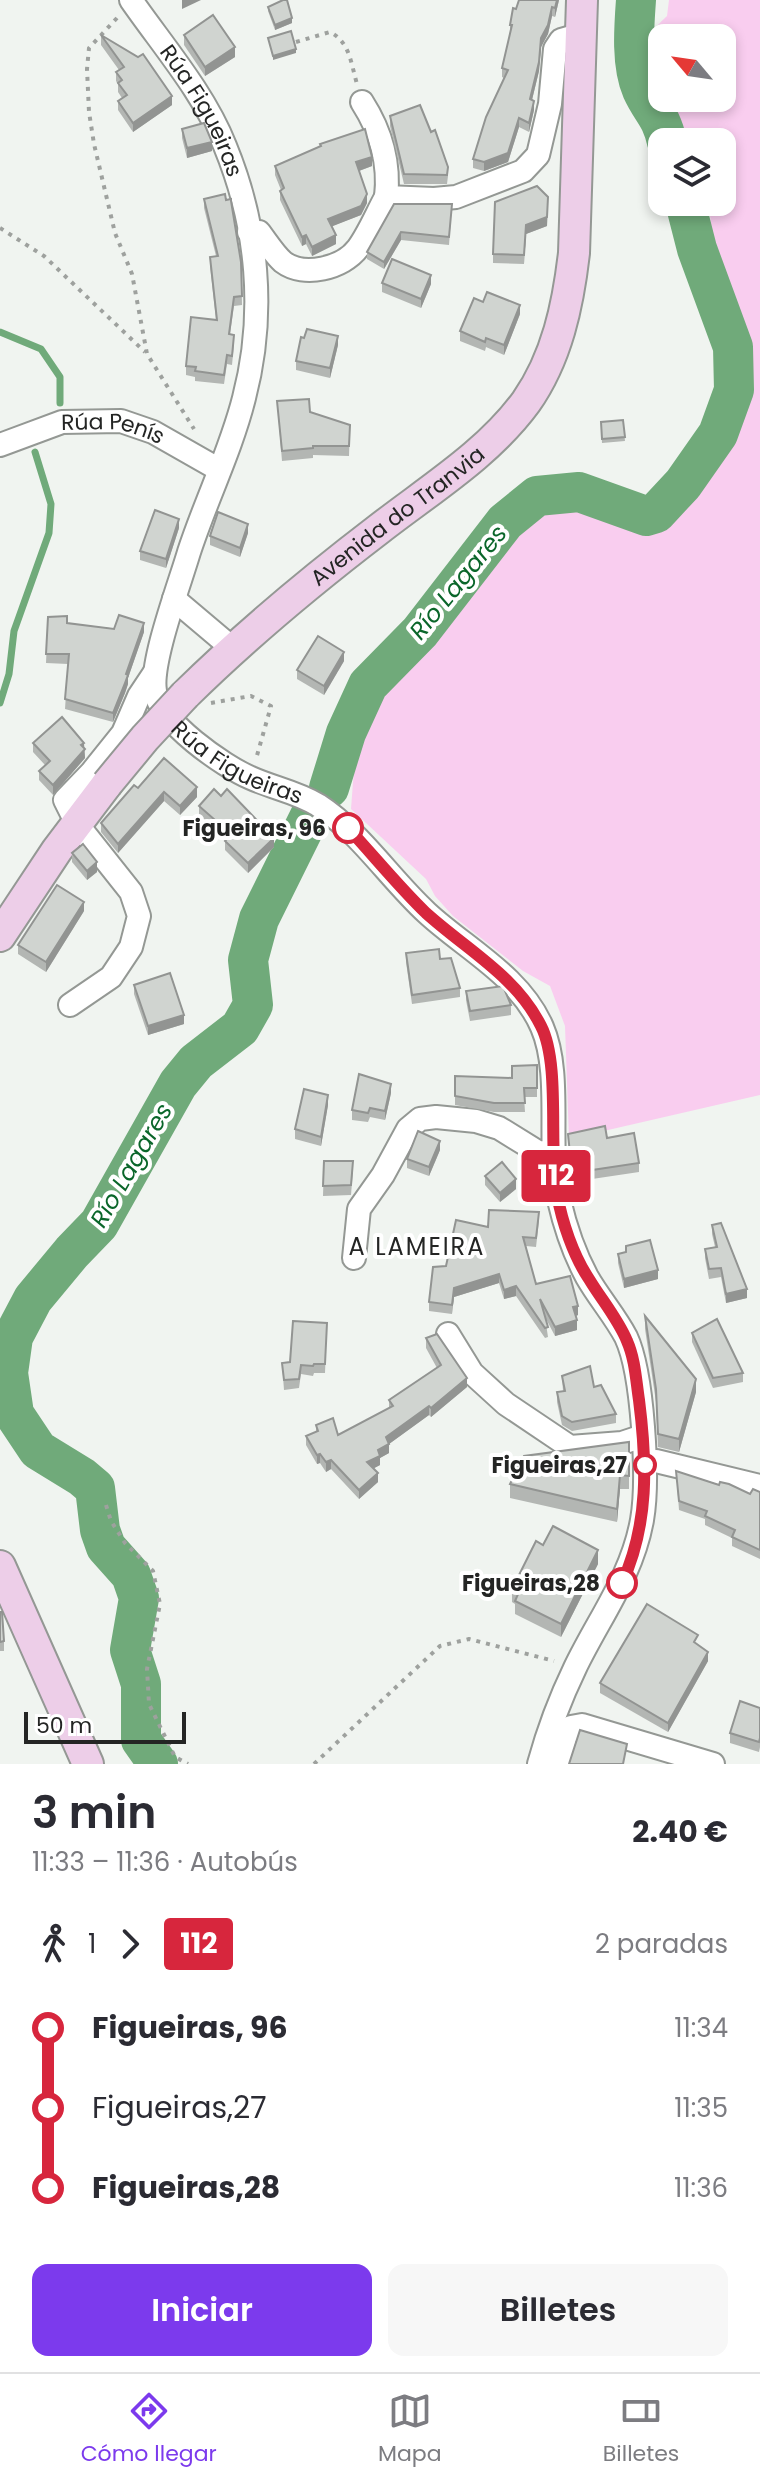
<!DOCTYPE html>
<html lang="es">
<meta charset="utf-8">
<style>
:root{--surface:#fff;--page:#f7f7f7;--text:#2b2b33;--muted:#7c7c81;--line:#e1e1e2;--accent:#7c3aed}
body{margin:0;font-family:Poppins,sans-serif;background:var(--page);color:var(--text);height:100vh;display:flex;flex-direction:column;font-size:30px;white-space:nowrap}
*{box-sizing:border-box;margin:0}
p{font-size:26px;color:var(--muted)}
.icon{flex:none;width:44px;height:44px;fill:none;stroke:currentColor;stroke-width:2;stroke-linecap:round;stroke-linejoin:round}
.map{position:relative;height:1764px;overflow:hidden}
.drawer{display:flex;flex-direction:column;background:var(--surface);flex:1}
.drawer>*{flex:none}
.badge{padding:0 16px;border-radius:6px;font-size:28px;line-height:52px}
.needle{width:52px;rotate:299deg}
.controls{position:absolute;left:648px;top:24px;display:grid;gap:16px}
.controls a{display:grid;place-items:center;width:88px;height:88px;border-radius:16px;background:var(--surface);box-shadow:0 4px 12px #0003;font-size:40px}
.scale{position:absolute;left:24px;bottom:20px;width:162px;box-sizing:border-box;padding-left:8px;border:4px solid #242524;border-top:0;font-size:22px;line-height:28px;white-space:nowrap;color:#242524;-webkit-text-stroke:6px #fff;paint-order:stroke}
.map>.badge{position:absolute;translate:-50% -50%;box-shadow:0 0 0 4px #fff}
.legs{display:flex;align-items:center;gap:12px;height:88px;padding:0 32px;font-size:26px}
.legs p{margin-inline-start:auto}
.headline{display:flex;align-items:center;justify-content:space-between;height:136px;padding:0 32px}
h1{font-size:44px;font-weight:600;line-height:60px}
.action{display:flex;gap:16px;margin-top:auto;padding:16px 32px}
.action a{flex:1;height:92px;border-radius:16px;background:var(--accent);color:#fff;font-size:32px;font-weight:600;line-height:92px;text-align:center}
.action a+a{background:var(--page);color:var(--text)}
ul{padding:0 32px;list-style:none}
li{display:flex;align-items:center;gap:28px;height:80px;font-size:30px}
li i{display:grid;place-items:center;width:12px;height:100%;margin:0 10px;background:currentColor}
li i::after{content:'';width:20px;height:20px;margin:-10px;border:6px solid;border-radius:50%;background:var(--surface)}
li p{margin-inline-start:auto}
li:first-child i{background:linear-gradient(#0000 50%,currentColor 0)}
li:last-child i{background:linear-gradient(currentColor 50%,#0000 0)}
.menu{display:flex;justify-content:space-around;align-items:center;height:112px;border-top:2px solid var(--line);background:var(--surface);font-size:22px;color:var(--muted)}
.menu a{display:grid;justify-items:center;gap:4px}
.menu .on{color:var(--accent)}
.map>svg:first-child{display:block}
.green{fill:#f9cdef}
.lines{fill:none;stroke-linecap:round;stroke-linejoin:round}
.stream{stroke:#70aa7a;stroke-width:7}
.river{stroke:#70aa7a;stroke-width:40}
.street-casing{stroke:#949894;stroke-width:26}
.secondary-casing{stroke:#949894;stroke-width:34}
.path{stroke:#9ea19e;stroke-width:4;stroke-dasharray:4 6;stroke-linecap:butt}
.street{stroke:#fff;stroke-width:22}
.secondary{stroke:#edcee8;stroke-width:30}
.secondary-bridge-casing{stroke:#949894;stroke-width:34;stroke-linecap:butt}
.secondary-bridge{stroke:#edcee8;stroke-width:30}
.wall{fill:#b3b6b3}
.shaded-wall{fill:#929492}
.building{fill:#d0d4d0;stroke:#929492;stroke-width:2}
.line-1-casing{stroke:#fff;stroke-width:18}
.line-1{stroke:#d7263d;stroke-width:12}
.stop-1-dot{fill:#fff;stroke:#d7263d;stroke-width:4}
.labels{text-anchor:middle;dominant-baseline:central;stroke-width:8;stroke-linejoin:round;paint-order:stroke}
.street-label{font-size:22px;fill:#242524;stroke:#fff}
.stop-label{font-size:22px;font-weight:bold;fill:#242524;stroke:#fff;text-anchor:end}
.water-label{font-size:24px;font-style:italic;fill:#0a662a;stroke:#fff}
.neighbourhood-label{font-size:24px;letter-spacing:2px;fill:#242524;stroke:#fff}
</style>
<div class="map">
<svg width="760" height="1764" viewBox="0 0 760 1764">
<rect width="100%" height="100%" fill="#f0f4f0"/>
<path class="green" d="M669,0H760V1095L569,1139L565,1026L550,986L523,971L453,916L435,896L426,879L351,809C354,771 355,731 375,697C386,679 404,670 419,656C459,616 504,521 557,504C596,492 627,534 660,528C688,481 757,415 749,357C746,334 730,320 725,301C722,293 727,285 724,277C721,270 713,263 711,256C707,238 716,219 705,202H722V142H682L670,103L664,98H722V38H662V96C639,67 640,39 667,16Z"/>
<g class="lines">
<g class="stream">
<path d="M0,332L41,349L60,377V403"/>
<path d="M0,703L9,674L14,631L49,533L51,504L35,452"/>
</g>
<g class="river">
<path d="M636,0C634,27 631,65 642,90C652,112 661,115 667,142"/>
<path d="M329,788L346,733L368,685L420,632L505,522L537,496L579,492L646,516L656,513L683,484L718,434L734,390L733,347L697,249L685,202"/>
<path d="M158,1764L141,1740V1684L130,1650L139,1598L131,1575L106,1547L100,1530L95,1488L82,1477L38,1450L14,1414L8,1373L13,1337L33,1299L72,1252L99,1224L178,1084L196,1062L240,1028L253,1005L248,960L259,919L311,814"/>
</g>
<g class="street-casing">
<g id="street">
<path id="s1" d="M131,0C163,46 204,93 225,146C258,226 266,314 244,398C231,450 206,500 189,552C180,583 150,662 155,691C160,722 223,766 251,778C273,788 297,792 318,805C361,833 389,878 427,913C466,949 520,976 542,1027C563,1075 546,1148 559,1200C565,1226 574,1253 587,1277C599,1298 615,1316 626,1337C643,1373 649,1480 642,1520C632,1576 599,1618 575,1668C560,1699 548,1731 539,1764"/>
<path d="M362,102C380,130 390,163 386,197"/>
<path d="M249,232H259C266,241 274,254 283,262C304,278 343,268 358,248C369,233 377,213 386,197L434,199L456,197L523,171L538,155L550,104L555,49L561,40L582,34"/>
<path id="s2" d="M0,445L62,422L121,421L153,432L218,469"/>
<path d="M174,599L232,648"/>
<path d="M70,1005L111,977L131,947L139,916L131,892L77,824L65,800L91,773L123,733L139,696L155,672"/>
<path d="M354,1258L359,1209L383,1175L408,1129L420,1119L436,1117L476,1121L499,1128L538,1152L554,1153"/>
<path d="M448,1334L472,1373L506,1404L570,1447L622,1443L643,1436"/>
<path d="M645,1465L656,1461L760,1486"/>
<path d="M559,1764L565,1738L571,1727L582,1725L713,1764"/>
</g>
</g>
<g class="secondary-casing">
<g id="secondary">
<path id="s3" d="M185,695C246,635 311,581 379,529C429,490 488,454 526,402C557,358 568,305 574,253L582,0"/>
<path d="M0,936L57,850L107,784"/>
<path d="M0,1566L88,1764"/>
</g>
</g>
<g class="path">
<path d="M117,18L89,48L87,69L89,112L94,144L115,233L132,274L147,354L194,429"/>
<path d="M296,42L330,32C350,42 351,64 357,84"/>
<path d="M0,228L44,256L145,352"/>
<path d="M211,703L251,696L271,706L256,759"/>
<path d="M106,1505L111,1521L125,1543L153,1571L160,1604L147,1669L149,1704L175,1757L188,1764"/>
<path d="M314,1764L440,1646L469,1639L554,1661"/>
</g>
<use href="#street" class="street"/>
<use href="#secondary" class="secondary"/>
<g class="secondary-bridge-casing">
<path id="secondary-bridge" d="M107,784L145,738L185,695"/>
</g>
<use href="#secondary-bridge" class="secondary-bridge"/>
</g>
<g class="wall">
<path d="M519,0H559L555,17L552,16L548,34L541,47L539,71L532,100L534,110L529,132L519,127L508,162L484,171L473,168V159L504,78L502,77V68L510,34V25Z"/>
<path d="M268,7L292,23L275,30L268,11Z"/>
<path d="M101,35L172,105L133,132L118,110V101L122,98L118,92V84L116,81V72L119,70L101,45Z"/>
<path d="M184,35L235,57L205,76L184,45Z"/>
<path d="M420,105L448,176L447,184H404L390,126V116Z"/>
<path d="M182,129L212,151L187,158L182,138Z"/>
<path d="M320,144L372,166L359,171L367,203L361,215L332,226L336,244L312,256L306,244L302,246L280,200V191L281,190L275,175V166L320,146Z"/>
<path d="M548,197L547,226L526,234L524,264L493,263V254Z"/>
<path d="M204,199L241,262L242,305L234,306L230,334L234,344L232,365L227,364L224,384L195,381V377L186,375V366L216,320L210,266V257L216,256L204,208Z"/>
<path d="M452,204L449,245L401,240L384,269L367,259V252Z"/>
<path d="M382,283L431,284L421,308L382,292Z"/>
<path d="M520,314L504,355L486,347L485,351L460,341V331Z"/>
<path d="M338,345L330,378L296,370V361Z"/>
<path d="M277,401L350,425L349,456L313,455V458L282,461Z"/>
<path d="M623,420L625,441L602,443L601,422Z"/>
<path d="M179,528L166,568L140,560V551Z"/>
<path d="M248,533L240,557L210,545V536Z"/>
<path d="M48,617L67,623L144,632L128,678V684L125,693L113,722L65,709L68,664L46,663Z"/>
<path d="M344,661L324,695L297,679V670Z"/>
<path d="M33,743L84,748L85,758L53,795L39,780V771L45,765L33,752Z"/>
<path d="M138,788L197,797L180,815L164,801L118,853L101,832V823Z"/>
<path d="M199,806L274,847L248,873L225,850V841L226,839L199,815Z"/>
<path d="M72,853L97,872L87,880L72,862Z"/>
<path d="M84,911L46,972L18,954V945Z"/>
<path d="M406,953L440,959L460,988V997L412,1004L406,962Z"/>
<path d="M134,985L184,1024L148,1035L134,994Z"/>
<path d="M466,991L511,1005V1015L470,1021L466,1000Z"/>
<path d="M537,1065V1097H524L525,1112H494L455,1105V1076L512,1078Z"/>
<path d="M391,1093L385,1120L370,1117L368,1122L352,1120V1110Z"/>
<path d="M328,1105L321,1146L295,1139V1129Z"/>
<path d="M568,1134L639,1163V1172L572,1182Z"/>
<path d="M440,1150L429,1176L407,1168V1159Z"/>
<path d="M324,1161L353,1170L351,1195L323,1196Z"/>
<path d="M485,1176L516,1189L500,1202L485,1185Z"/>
<path d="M539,1221L536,1247L526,1246L536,1284L578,1315L576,1316L577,1330L555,1336L545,1317L548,1337L545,1338L516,1296L504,1299L499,1283L454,1297L452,1314L429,1311V1302L446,1266L488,1227Z"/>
<path d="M712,1225L747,1298L726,1303L721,1277L709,1279L705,1258V1249L715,1247L712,1234Z"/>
<path d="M626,1252L658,1279L624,1288L618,1263V1254Z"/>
<path d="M645,1316L696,1392L679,1452L658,1447L656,1402L645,1329Z"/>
<path d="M327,1323L325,1373H314L313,1376L301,1374L299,1388L284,1390L282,1363L290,1362Z"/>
<path d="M692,1333L743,1373V1382L713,1388L692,1342Z"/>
<path d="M426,1338L467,1387L431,1417L429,1415L389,1444V1453L380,1458V1465L374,1468L378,1482L359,1499L331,1469L326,1472L320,1463L317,1464L306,1445V1436L316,1432V1425L338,1435L389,1408V1400L437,1368L426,1348Z"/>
<path d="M562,1376L616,1414V1423L572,1431L562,1425L557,1402V1392L563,1391Z"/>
<path d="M629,1442V1489H620L617,1522L510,1498V1484Z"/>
<path d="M676,1471L750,1494L760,1492V1559L732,1546V1538L705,1525V1519L679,1510Z"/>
<path d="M543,1545L598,1564L561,1637L515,1614V1604L512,1602V1589Z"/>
<path d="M0,1612L4,1641V1651H0Z"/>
<path d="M698,1645L708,1661L668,1732L600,1693V1683Z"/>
<path d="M760,1708V1747L759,1752L730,1743V1733Z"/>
</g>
<g class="shaded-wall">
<path d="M182,0H201L182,9Z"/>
<path d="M557,0H559L555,17V8Z"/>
<path d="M552,7V16L548,34L541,47L539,71L530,108V99L541,38Z"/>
<path d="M292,18V23L275,30V25Z"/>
<path d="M235,47V57L205,76V67Z"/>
<path d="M296,49V53L273,60V56Z"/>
<path d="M172,96V105L133,132V123Z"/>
<path d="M534,101V110L529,132V123Z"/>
<path d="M519,118V127L508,162L484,171V162Z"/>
<path d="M212,142V151L187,158V148Z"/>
<path d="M372,157V166L356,172V162Z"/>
<path d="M367,194V203L361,215L328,228V219Z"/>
<path d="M548,197L547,226L526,234L524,264L526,225Z"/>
<path d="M401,232V240L384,269V262Z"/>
<path d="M306,235V244L302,246V237Z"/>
<path d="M336,235V244L312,256V247Z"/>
<path d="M431,275V284L421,308V299Z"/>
<path d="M520,305V314L504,355V345Z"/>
<path d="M338,336V345L330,378V368Z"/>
<path d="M179,519V528L166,568V559Z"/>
<path d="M248,524V533L240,557V548Z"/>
<path d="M144,623V632L128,678V684L125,693L113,722V713Z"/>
<path d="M344,652V661L324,695V686Z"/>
<path d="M84,743L85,758L53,795V785L81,745Z"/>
<path d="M197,787V797L180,815V806Z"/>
<path d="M164,792V801L118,853V844Z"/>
<path d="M274,838V847L248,873V863Z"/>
<path d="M97,862V872L87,880V871Z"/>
<path d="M84,902V911L46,972V962Z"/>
<path d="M184,1015V1024L148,1035V1026Z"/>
<path d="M391,1084V1093L385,1120V1111Z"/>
<path d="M328,1095V1105L321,1146V1137Z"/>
<path d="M440,1141V1150L429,1176V1167Z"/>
<path d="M516,1179V1189L500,1202V1193Z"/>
<path d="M658,1270V1279L624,1288V1279Z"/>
<path d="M499,1274V1283L454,1297L452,1314L454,1288Z"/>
<path d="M516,1286V1296L504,1299V1290Z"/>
<path d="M747,1289V1298L726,1303V1294Z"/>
<path d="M578,1306V1315L573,1317V1307Z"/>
<path d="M577,1320V1330L555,1336V1327Z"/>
<path d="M467,1378V1387L431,1417V1408Z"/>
<path d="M696,1379V1392L679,1452V1439Z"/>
<path d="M429,1406V1415L389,1444V1453L380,1458V1465L367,1472V1462L378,1450L386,1437Z"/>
<path d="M320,1454V1463L317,1464V1455Z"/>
<path d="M331,1460V1469L326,1472V1462Z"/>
<path d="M378,1473V1482L359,1499V1490Z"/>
<path d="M620,1475V1489L617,1522V1509Z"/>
<path d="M598,1550V1564L561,1637V1624Z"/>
<path d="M708,1652V1661L668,1732V1723Z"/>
</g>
<g class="building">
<path d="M283,0H287L292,18L275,25L268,7Z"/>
<path d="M519,0H557L555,8L552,7L548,25L541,38L539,62L530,99L534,101L529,123L519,118L508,153L484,162L473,159L486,117L508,70L502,68L512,25H510L513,8L516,9Z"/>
<path d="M213,15L235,47L205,67L184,35Z"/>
<path d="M291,31L296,49L273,56L268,38Z"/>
<path d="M101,35L138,57L143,54L172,96L133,123L118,101L127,95L118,83L122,80L116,72L124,67Z"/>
<path d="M420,105L431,132L435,130L448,167L447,175L404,174L390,116Z"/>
<path d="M204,123L212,142L187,148L182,129Z"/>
<path d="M365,129L372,157L356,162L367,194L361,206L328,219L336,235L312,247L306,235L302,237L280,191L284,188L275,166L321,146L320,144Z"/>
<path d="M537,186L548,197L547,217L526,225L524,255L493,254L495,202Z"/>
<path d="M225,194L226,200L231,199V201L241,262L242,296L234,297L229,334L234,335L232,356L227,355L224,375L195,371L196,367L186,366L191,317L217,320L210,257L218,256L204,199Z"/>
<path d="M394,204H452L449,237L401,232L384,262L367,252Z"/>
<path d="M392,259L431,275L421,299L382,283Z"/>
<path d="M487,292L520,305L504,345L486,338L485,342L460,331L474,298L483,302Z"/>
<path d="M307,329L338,336L330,368L296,361L301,337L304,338Z"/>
<path d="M309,399L310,412L350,425L349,446H313V448L282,451L277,401Z"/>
<path d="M623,420L625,437L602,439L601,422Z"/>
<path d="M155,510L179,519L166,559L140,551Z"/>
<path d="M218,512L248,524L240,548L210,536Z"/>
<path d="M119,615L144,623L126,674L128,675L125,683L113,713L65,699L69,654H46L48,617L67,616V623L114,629Z"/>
<path d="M318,636L344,652L324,686L297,670Z"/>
<path d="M62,717L84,743L81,745L85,749L53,785L39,771L50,761L33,743Z"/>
<path d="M164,758L197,787L180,806L164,792L118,844L101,823L134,785L138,788Z"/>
<path d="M214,789L221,796L227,789L274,838L248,863L225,841L231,834L199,806Z"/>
<path d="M83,844L97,862L87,871L72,853Z"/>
<path d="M57,885L84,902L46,962L18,945Z"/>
<path d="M439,949L440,959L451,958L460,988L412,995L406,953Z"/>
<path d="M170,973L184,1015L148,1026L134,985Z"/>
<path d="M503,986L511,1005L470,1011L466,991Z"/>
<path d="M537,1065V1088H524L525,1103H494L455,1096V1076L512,1078V1066Z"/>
<path d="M359,1074L391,1084L385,1111L370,1108L368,1113L352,1110Z"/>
<path d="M304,1089L328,1095L321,1137L295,1129Z"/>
<path d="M605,1126L607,1138L634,1133L639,1163L572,1173L568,1134Z"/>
<path d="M418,1131L440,1141L429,1167L407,1159Z"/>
<path d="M324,1161H353L351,1185L323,1186Z"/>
<path d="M502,1162L516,1179L500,1193L485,1176Z"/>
<path d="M489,1210L539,1212L536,1238L523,1237L536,1284L570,1276L578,1306L573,1307L577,1320L555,1327L540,1299L548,1327L545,1328L516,1286L504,1290L499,1274L454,1288L452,1305L429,1302L433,1267L446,1266L456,1220L488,1227Z"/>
<path d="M721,1223L747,1289L726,1294L721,1268L709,1269L705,1249L717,1247L712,1225Z"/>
<path d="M650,1240L658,1270L624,1279L618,1254L626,1252V1246Z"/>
<path d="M645,1316L696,1379L679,1439L658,1434L656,1389Z"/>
<path d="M717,1319L743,1373L713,1378L692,1333Z"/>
<path d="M293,1321L327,1323L325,1364H314L313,1366L301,1365L299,1379L284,1380L282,1363L290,1362Z"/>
<path d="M437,1334L467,1378L431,1408L429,1406L386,1437L389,1444L378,1450L380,1456L367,1462L378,1473L359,1490L331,1460L326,1462L320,1454L317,1455L306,1436L318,1431L316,1425L333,1418L338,1435L393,1406L389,1400L441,1365L426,1338Z"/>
<path d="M590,1366L594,1387L601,1385L616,1414L572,1422L562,1416L557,1392L565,1391L562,1376Z"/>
<path d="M629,1442V1476L620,1475L617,1509L510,1484L524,1456Z"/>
<path d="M676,1471L719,1485L720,1482L729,1484L750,1494L753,1489L760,1492V1550L732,1537L735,1530L705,1516L707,1511L679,1501Z"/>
<path d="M553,1526L598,1550L561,1624L515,1601L519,1592L512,1589L536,1541L543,1545Z"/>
<path d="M647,1604L698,1635L694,1642L708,1652L668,1723L600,1683Z"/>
<path d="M0,1612H2L4,1641L0,1642Z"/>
<path d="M740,1701L760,1708V1738L759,1742L730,1733Z"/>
<path d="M580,1730L627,1744L623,1764H569Z"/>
</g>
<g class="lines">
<g class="line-1-casing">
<path id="line-1" d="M348,828C374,856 399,887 426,913C467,950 516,976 541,1026C561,1065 548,1149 557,1194C562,1222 573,1255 589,1279C601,1299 618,1319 627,1341C635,1359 636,1380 639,1400C647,1463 649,1524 622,1583"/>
</g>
<use href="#line-1" class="line-1"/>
</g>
<g class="stop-1-dot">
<circle cx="348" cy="828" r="14"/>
<circle cx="645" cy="1465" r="10"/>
<circle cx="622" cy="1583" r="14"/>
</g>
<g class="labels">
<g class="street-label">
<text stroke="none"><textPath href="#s1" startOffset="132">Rúa Figueiras</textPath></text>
<text stroke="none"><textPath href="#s2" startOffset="118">Rúa Penís</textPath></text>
<text stroke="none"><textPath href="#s3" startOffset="278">Avenida do Tranvia</textPath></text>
<text stroke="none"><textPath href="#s1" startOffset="852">Rúa Figueiras</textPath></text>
</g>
<g class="stop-label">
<text x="326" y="828">Figueiras, 96</text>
<text x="627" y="1465">Figueiras,27</text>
<text x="600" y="1583">Figueiras,28</text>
</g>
<g class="water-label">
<text transform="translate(458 582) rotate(-51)">Río Lagares</text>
<text transform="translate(131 1165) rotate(-60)">Río Lagares</text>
</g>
<g class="neighbourhood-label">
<text x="417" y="1246">A LAMEIRA</text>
</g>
</g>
</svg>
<div class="controls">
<a><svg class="needle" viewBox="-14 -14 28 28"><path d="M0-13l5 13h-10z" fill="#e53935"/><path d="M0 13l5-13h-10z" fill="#7c7c81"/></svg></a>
<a><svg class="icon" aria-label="layers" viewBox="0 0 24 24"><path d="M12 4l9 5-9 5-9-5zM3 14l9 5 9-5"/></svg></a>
</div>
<div class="scale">50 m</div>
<b class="badge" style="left:556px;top:1176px;background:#d7263d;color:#fff">112</b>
</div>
<section class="drawer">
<div class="headline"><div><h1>3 min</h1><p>11:33 – 11:36 · Autobús</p></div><b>2.40 €</b></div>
<div class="legs"><svg class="icon" aria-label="walk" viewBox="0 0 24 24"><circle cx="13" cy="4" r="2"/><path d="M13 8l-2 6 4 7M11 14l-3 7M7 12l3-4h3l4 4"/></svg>1<svg class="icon" aria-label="forward" viewBox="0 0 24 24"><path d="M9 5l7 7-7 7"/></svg><b class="badge" style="background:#d7263d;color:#fff">112</b><p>2 paradas</p></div>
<ul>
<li><i style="color:#d7263d"></i><b>Figueiras, 96</b><p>11:34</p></li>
<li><i style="color:#d7263d"></i><span>Figueiras,27</span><p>11:35</p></li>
<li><i style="color:#d7263d"></i><b>Figueiras,28</b><p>11:36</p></li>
</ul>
<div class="action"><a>Iniciar</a><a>Billetes</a></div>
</section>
<nav class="menu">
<a class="on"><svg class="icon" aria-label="directions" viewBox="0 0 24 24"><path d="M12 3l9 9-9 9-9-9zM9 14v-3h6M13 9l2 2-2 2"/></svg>Cómo llegar</a>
<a><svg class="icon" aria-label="map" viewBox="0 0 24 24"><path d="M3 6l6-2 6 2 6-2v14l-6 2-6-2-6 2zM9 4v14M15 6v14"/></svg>Mapa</a>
<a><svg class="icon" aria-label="tickets" viewBox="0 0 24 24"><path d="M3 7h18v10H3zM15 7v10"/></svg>Billetes</a>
</nav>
